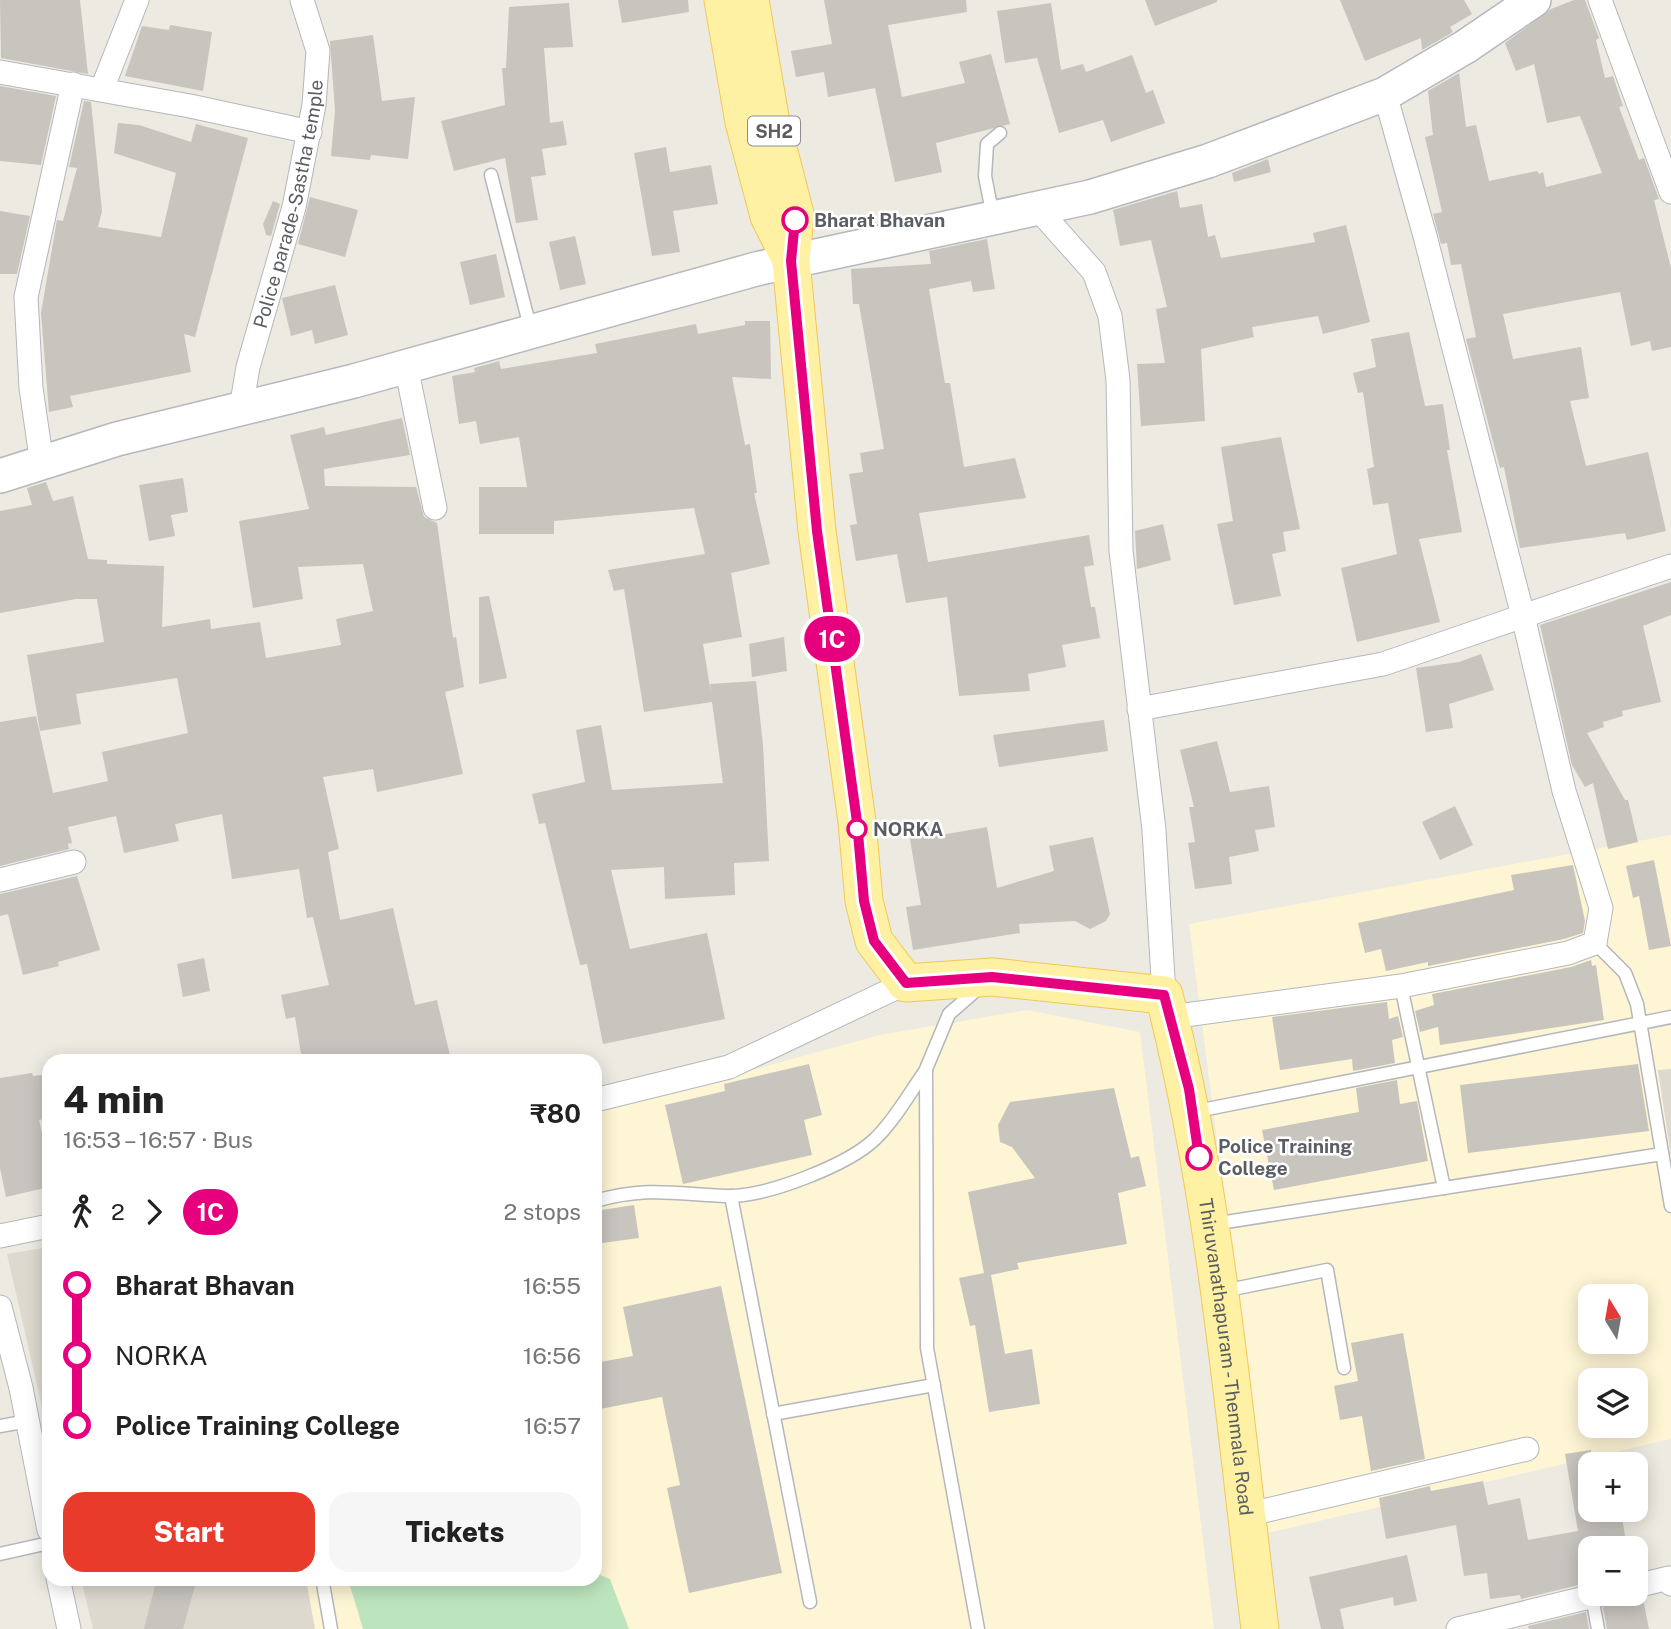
<!DOCTYPE html>
<meta charset="utf-8">
<style>
:root{--surface:#fff;--page:#f6f6f6;--text:#222;--muted:#767676;--accent:#e93b2b}
body{margin:0;font-family:"Public Sans",sans-serif;background:var(--page);color:var(--text);height:100vh;display:flex;flex-direction:column;font-size:26px;white-space:nowrap}
*{box-sizing:border-box;margin:0}
p{font-size:23px;color:var(--muted)}
.icon{flex:none;width:38px;height:38px;fill:none;stroke:currentColor;stroke-width:2;stroke-linecap:round;stroke-linejoin:round}
.map{position:relative;flex:1;overflow:hidden}
.panel{position:absolute;left:42px;top:1054px;width:560px;height:532px;display:flex;flex-direction:column;background:var(--surface);border-radius:21px;box-shadow:0 4px 18px #0003}
.panel>*{flex:none}
.badge{padding:0 14px;border-radius:23px;font-size:24px;line-height:46px}
.needle{width:46px;rotate:349deg}
.controls{position:absolute;left:1578px;top:1284px;display:grid;gap:14px}
.controls a{display:grid;place-items:center;width:70px;height:70px;border-radius:14px;background:var(--surface);box-shadow:0 4px 18px #0003;font-size:35px}
.map>.badge{position:absolute;translate:-50% -50%;box-shadow:0 0 0 4px #fff}
.legs{display:flex;align-items:center;gap:10px;height:77px;padding:0 21px;font-size:23px}
.legs p{margin-inline-start:auto}
.headline{display:flex;align-items:center;justify-content:space-between;height:119px;padding:0 21px}
h1{font-size:38px;font-weight:800;line-height:52px}
.button{display:flex;gap:14px;margin-top:auto;padding:14px 21px}
.button a{flex:1;height:80px;border-radius:21px;background:var(--accent);color:#fff;font-size:28px;font-weight:800;line-height:80px;text-align:center}
.button a+a{background:var(--page);color:var(--text)}
ul{padding:0 21px;list-style:none}
li{display:flex;align-items:center;gap:24px;height:70px;font-size:26px}
li i{display:grid;place-items:center;width:10px;height:100%;margin:0 9px;background:currentColor}
li i::after{content:'';width:18px;height:18px;margin:-9px;border:5px solid;border-radius:50%;background:var(--surface)}
li p{margin-inline-start:auto}
li:first-child i{background:linear-gradient(#0000 50%,currentColor 0)}
li:last-child i{background:linear-gradient(currentColor 50%,#0000 0)}
.map>svg:first-child{display:block}
.commercial{fill:#fef5d5;fill-rule:evenodd}
.education{fill:#ddd9cf}
.green{fill:#bde5bd}
.building{fill:#c8c4be}
.lines{fill:none;stroke-linecap:round;stroke-linejoin:round}
.lane-casing{stroke:#b4b7bc;stroke-width:15}
.street-casing{stroke:#b4b7bc;stroke-width:25}
.secondary-casing{stroke:#b5b8be;stroke-width:36}
.primary-casing{stroke:#f1c756;stroke-width:39}
.lane{stroke:#fff;stroke-width:12}
.street{stroke:#fff;stroke-width:23}
.secondary{stroke:#fff;stroke-width:33}
.primary{stroke:#fff1a4;stroke-width:37}
.line-1-casing{stroke:#fff;stroke-width:16}
.line-1{stroke:#e6007e;stroke-width:10}
.stop-1-dot{fill:#fff;stroke:#e6007e;stroke-width:3.5}
.labels{text-anchor:middle;dominant-baseline:central;stroke-width:5;stroke-linejoin:round;paint-order:stroke}
.shield{fill:#fff;stroke:#8c8e91;stroke-width:2}
.shield-label{font-size:18px;font-weight:bold;fill:#5a5d62}
.street-label{font-size:19px;fill:#5a5d62;stroke:#fff}
.stop-label{font-size:19px;font-weight:bold;fill:#5a5d62;stroke:#fff;text-anchor:start}
</style>
<div class="map">
<svg width="1671" height="1629" viewBox="0 0 1671 1629">
<rect width="100%" height="100%" fill="#edeae1"/>
<g class="commercial">
<path d="M1671,835V1069L1658,1071L1671,1156V1439L1268,1533L1189,924ZM1591,1297H1636V1342H1591ZM1591,1381H1636V1426H1591Z"/>
<path d="M1027,1010L1140,1032L1214,1629H314L305,1579L595,1578V1113L880,1035Z"/>
</g>
<g class="education">
<path d="M1671,1069V1156L1658,1070Z"/>
<path d="M49,1247V1437L7,1254Z"/>
<path d="M81,1579H306L315,1629H93Z"/>
</g>
<path class="green" d="M595,1573L610,1579L629,1629H363L348,1579L595,1578Z"/>
<g class="building">
<path d="M0,0H80L88,74L1,58Z"/>
<path d="M618,0H688L689,12L622,23Z"/>
<path d="M824,0H966L967,12L888,25L902,97L965,83L959,62L991,54L1010,124L936,143L942,172L895,182L875,88L828,97L824,72L796,77L791,51L832,44Z"/>
<path d="M1145,0H1217V2L1155,26Z"/>
<path d="M1340,0H1464L1472,14L1450,27L1453,32L1422,50L1421,38L1365,61Z"/>
<path d="M1574,0H1585L1599,38L1596,40L1605,78L1613,76L1623,106L1619,107L1639,160L1644,158L1659,199L1654,200L1671,268V347L1652,351L1650,341L1631,346L1620,292L1503,314L1513,359L1581,347L1589,398L1570,401L1586,466L1648,452L1666,531L1627,540L1625,533L1520,548L1504,467L1500,468L1466,339L1476,337L1461,264L1451,265L1447,243L1441,244L1433,214L1442,212L1425,137L1433,135L1428,91L1459,73L1466,127L1476,125L1489,181L1537,171L1539,174L1543,172L1546,187L1602,173L1580,116L1547,123L1534,64L1516,71L1505,43L1551,9Z"/>
<path d="M569,3L573,47L544,48L550,123L563,121L567,145L542,149L546,175L531,177L538,220L516,223L505,158L454,171L441,121L505,105L502,68H506L509,7Z"/>
<path d="M1051,3L1061,70L1083,64L1086,72L1132,55L1146,93L1153,90L1165,123L1111,142L1103,120L1059,133L1037,58L1005,63L997,11Z"/>
<path d="M170,25L212,32L203,91L125,76L142,26L169,30Z"/>
<path d="M373,35L382,101L415,97L408,159L371,155L370,160L331,156L335,111L330,41Z"/>
<path d="M0,86L56,96L41,165L0,161Z"/>
<path d="M84,101L91,102L102,211L98,227L161,237L176,173L114,153L118,123L139,125L191,142L196,124L248,138L195,337L184,334L191,372L70,396L73,407L49,412L41,313L57,220L63,221L77,168L69,167Z"/>
<path d="M666,147L670,172L711,165L718,204L673,211L680,252L652,256L634,153Z"/>
<path d="M1268,159L1271,172L1234,182L1232,173Z"/>
<path d="M1177,191L1180,208L1202,204L1208,237L1215,235L1221,258L1315,242L1313,233L1346,225L1370,322L1323,334L1318,316L1252,327L1254,337L1201,349L1205,421L1141,426L1137,364L1165,363L1156,309L1167,307L1151,240L1120,246L1113,210Z"/>
<path d="M310,197L358,210L345,257L298,244Z"/>
<path d="M273,201L280,204L271,236L266,235L263,224Z"/>
<path d="M0,211L30,216L17,274H0Z"/>
<path d="M575,236L586,284L560,290L549,242Z"/>
<path d="M987,239L995,289L973,292L971,281L929,289L945,383H950L964,467L1015,458L1026,498L919,513L928,562L1089,535L1094,565L1084,567L1091,607H1095L1100,638L1062,645L1066,667L1028,674L1030,691L959,696L947,597L906,603L897,554L856,561L850,525L857,524L849,474L863,472L860,453L884,449L859,304H853L851,269L931,264L929,251Z"/>
<path d="M496,254L505,297L470,305L460,262Z"/>
<path d="M335,285L348,335L315,344L312,330L291,336L282,298Z"/>
<path d="M745,321H770L771,379L732,377L745,445L750,444L757,493H754L770,564L731,573L742,637L703,644L711,694L710,684L756,681L763,745L769,861L734,863L735,895L665,899L664,867L611,870L630,949L707,933L725,1019L603,1044L587,964L580,965L545,823L539,824L532,794L585,782L576,730L601,725L612,790L723,783L712,702L644,712L624,589L614,591L608,570L705,554L694,508L554,521V534H479V487H527L519,437L480,444L476,421L459,424L452,376L475,372L474,368L499,361L501,369L597,353L595,344L696,324L698,334L745,325Z"/>
<path d="M1409,332L1425,406L1443,404L1450,450H1447L1462,532L1419,539L1440,622L1357,642L1341,568L1397,554L1388,503L1373,505L1367,469L1374,467L1363,392L1358,393L1353,373L1376,367L1371,339Z"/>
<path d="M402,418L410,455L324,469L325,486L416,487L424,517L437,523L453,638L456,637L464,687L445,692L463,774L377,792L373,769L323,777L339,849L328,852L340,920L393,908L415,1005L437,1000L451,1060H302L295,1017L286,1019L281,995L329,985L313,917L307,918L299,869L232,879L222,814L175,824L179,841L124,853L116,816L68,827L72,843L68,844L69,849L0,866V722L36,716L53,793L108,781L102,752L188,733L177,678L76,694L81,724L40,731L27,655L104,642L97,599H76L0,613V511L32,505L27,488L46,482L53,501L73,496L88,559L107,560V564L164,566L162,627L210,619L211,629L260,622L266,658L341,645L336,619L373,611L363,564L298,567L303,599L253,608L239,521L309,509L290,435L324,427L326,435Z"/>
<path d="M1281,437L1300,529L1283,532L1286,551L1272,554L1281,596L1234,605L1217,524L1233,521L1221,447Z"/>
<path d="M183,478L188,512L171,515L175,536L149,541L139,485Z"/>
<path d="M1163,524L1171,560L1137,569L1135,531Z"/>
<path d="M1671,582V615L1643,626L1661,702L1622,711L1623,716L1603,722L1604,727L1587,733L1625,800H1628L1638,842L1608,849L1593,783L1585,787L1572,765L1540,625Z"/>
<path d="M489,596L507,678L479,684V597Z"/>
<path d="M784,637L787,671L752,677L749,644Z"/>
<path d="M1481,654L1494,690L1449,704L1453,728L1426,732L1416,668L1459,662Z"/>
<path d="M1104,720L1108,751L999,767L993,735Z"/>
<path d="M1217,741L1230,792L1269,786L1275,827L1255,830L1259,851L1229,857L1232,884L1195,889L1188,843L1195,842L1189,807H1194L1180,750Z"/>
<path d="M1455,806L1473,845L1440,860L1422,822Z"/>
<path d="M926,825L935,836L987,827L997,888L1054,871L1049,846L1093,837L1110,914L1106,921L1090,929L1075,921L1019,924L1020,933L913,950L906,907L921,905L908,827Z"/>
<path d="M1654,860L1671,946L1649,950L1639,896L1633,898L1626,866Z"/>
<path d="M1573,865L1585,921L1583,933L1564,939L1428,966V962L1386,971L1381,949L1365,953L1358,923L1514,890L1511,875Z"/>
<path d="M77,876L100,950L58,962L59,966L23,975L8,914L0,916V894Z"/>
<path d="M204,958L210,991L183,997L177,964Z"/>
<path d="M1591,960L1592,966L1596,965L1604,1020L1440,1045L1438,1027L1420,1032L1415,1011L1434,1005L1432,994L1571,967Z"/>
<path d="M1387,1002L1389,1019L1398,1016L1403,1037L1392,1040L1395,1063L1353,1071L1352,1059L1280,1070L1272,1017Z"/>
<path d="M809,1064L822,1115L804,1120L812,1155L683,1184L665,1105L725,1091L724,1084Z"/>
<path d="M1638,1064L1649,1131L1468,1153L1460,1085Z"/>
<path d="M32,1073L33,1076L49,1074V1118L39,1120L49,1165V1187L6,1197L0,1168V1078Z"/>
<path d="M1397,1080L1400,1104L1417,1101L1428,1161L1274,1190L1262,1130L1359,1112L1356,1088Z"/>
<path d="M1114,1088L1131,1158L1139,1156L1146,1186L1118,1193L1127,1244L1017,1263L1019,1269L991,1275L1005,1354L1032,1349L1040,1404L989,1412L975,1325L970,1326L959,1278L984,1273L968,1192L1035,1178L1012,1147L1000,1142L998,1125L1010,1102Z"/>
<path d="M634,1205L639,1238L595,1244V1211Z"/>
<path d="M721,1286L782,1573L689,1593L667,1488L680,1485L662,1397L595,1410V1363L633,1356L623,1307Z"/>
<path d="M1403,1333L1425,1459L1371,1471L1362,1416L1340,1420L1334,1386L1358,1381L1351,1343Z"/>
<path d="M1591,1450V1510H1621L1627,1549H1591V1582L1521,1599L1520,1595L1490,1599L1487,1573L1464,1576L1456,1525L1386,1539L1379,1498L1430,1486L1431,1491L1483,1481L1488,1505L1520,1498L1528,1540L1578,1531L1565,1454Z"/>
<path d="M1407,1555L1417,1601L1394,1606L1393,1597L1340,1609L1344,1629H1321L1309,1577Z"/>
<path d="M157,1578H197L183,1629H144Z"/>
<path d="M1626,1596L1633,1600L1643,1599L1649,1629H1607L1603,1608L1615,1598Z"/>
<path d="M1586,1612L1589,1629H1529L1528,1626Z"/>
</g>
<g class="lines">
<g class="lane-casing">
<g id="lane">
<path d="M491,175L531,331"/>
<path d="M993,217L985,176L987,144L1000,133"/>
<path d="M1595,943L1625,973L1637,1004L1671,1206"/>
<path d="M1401,986L1444,1188"/>
<path d="M1192,1112L1671,1017"/>
<path d="M731,1196L810,1602"/>
<path d="M595,1201C648,1186 675,1194 727,1196C766,1197 848,1165 875,1139C895,1120 910,1092 926,1070"/>
<path d="M1213,1224L1662,1154"/>
<path d="M1223,1291L1327,1270L1344,1368"/>
<path d="M773,1414L934,1385"/>
<path d="M0,1426L28,1421"/>
<path d="M0,1554L49,1543"/>
<path d="M322,1578L331,1629"/>
<path d="M1592,1597L1598,1629"/>
<path d="M978,1629L927,1348L926,1069L949,1014L981,986"/>
</g>
</g>
<g class="street-casing">
<g id="street">
<path d="M1600,0L1671,192"/>
<path d="M0,72L190,106L310,132"/>
<path d="M102,89L137,0"/>
<path d="M1037,208L1094,272L1110,316L1118,380L1121,551L1154,830L1164,995"/>
<path d="M406,366L435,508"/>
<path id="s1" d="M241,408L248,367L294,207L314,105L318,51L302,0"/>
<path d="M42,464L31,388L26,297L73,84"/>
<path d="M1139,709L1383,664L1523,616L1425,236L1385,94"/>
<path d="M0,880L74,862"/>
<path d="M1170,1017L1401,986L1568,953L1595,943L1601,908L1564,791L1523,616L1671,566"/>
<path d="M595,1100L729,1067L906,983"/>
<path d="M0,1236L49,1226"/>
<path d="M0,1307L21,1388L49,1530"/>
<path d="M1246,1515L1527,1449"/>
<path d="M58,1578L69,1629"/>
<path d="M1636,1586L1669,1578L1671,1584"/>
<path d="M1458,1629L1602,1594"/>
</g>
</g>
<g class="secondary-casing">
<path id="secondary" d="M0,476L117,439L354,381L756,269L1090,197L1208,161L1385,94L1465,47L1534,0"/>
</g>
<g class="primary-casing">
<g id="primary">
<path d="M723,0L744,122L769,216L791,260"/>
<path id="s2" d="M750,0L770,117L795,214L791,261L817,531L857,822L864,901L874,941L906,983L992,977L1164,995C1217,1202 1234,1417 1260,1629"/>
</g>
</g>
<use href="#lane" class="lane"/>
<use href="#street" class="street"/>
<use href="#secondary" class="secondary"/>
<use href="#primary" class="primary"/>
</g>
<g class="lines">
<g class="line-1-casing">
<path id="line-1" d="M795,220L791,261L817,531L857,822L864,901L874,941L906,983L992,977L1164,995L1189,1089L1199,1157"/>
</g>
<use href="#line-1" class="line-1"/>
</g>
<g class="stop-1-dot">
<circle cx="795" cy="220" r="12"/>
<circle cx="857" cy="829" r="9"/>
<circle cx="1199" cy="1157" r="12"/>
</g>
<g class="labels">
<rect class="shield" x="748" y="116.5" width="52" height="29" rx="5"/>
<g class="shield-label">
<text x="774" y="131">SH2</text>
</g>
<g class="street-label">
<text stroke="none"><textPath href="#s1" startOffset="210">Police parade-Sastha temple</textPath></text>
<text stroke="none"><textPath href="#s2" startOffset="1631">Thiruvanathapuram - Thenmala Road</textPath></text>
</g>
<g class="stop-label">
<text x="814" y="220">Bharat Bhavan</text>
<text x="873" y="829">NORKA</text>
<text x="1218" y="1146">Police Training<tspan x="1218" dy="22">College</tspan></text>
</g>
</g>
</svg>
<div class="controls">
<a><svg class="needle" viewBox="-14 -14 28 28"><path d="M0-13l5 13h-10z" fill="#e53935"/><path d="M0 13l5-13h-10z" fill="#767676"/></svg></a>
<a><svg class="icon" aria-label="layers" viewBox="0 0 24 24"><path d="M12 4l9 5-9 5-9-5zM3 14l9 5 9-5"/></svg></a>
<a>+</a>
<a>−</a>
</div>
<b class="badge" style="left:832px;top:639px;background:#e6007e;color:#fff">1C</b>
<section class="panel">
<div class="headline"><div><h1>4 min</h1><p>16:53 – 16:57 · Bus</p></div><b>₹80</b></div>
<div class="legs"><svg class="icon" aria-label="walk" viewBox="0 0 24 24"><circle cx="13" cy="4" r="2"/><path d="M13 8l-2 6 4 7M11 14l-3 7M7 12l3-4h3l4 4"/></svg>2<svg class="icon" aria-label="forward" viewBox="0 0 24 24"><path d="M9 5l7 7-7 7"/></svg><b class="badge" style="background:#e6007e;color:#fff">1C</b><p>2 stops</p></div>
<ul>
<li><i style="color:#e6007e"></i><b>Bharat Bhavan</b><p>16:55</p></li>
<li><i style="color:#e6007e"></i><span>NORKA</span><p>16:56</p></li>
<li><i style="color:#e6007e"></i><b>Police Training College</b><p>16:57</p></li>
</ul>
<div class="button"><a>Start</a><a>Tickets</a></div>
</section>
</div>
